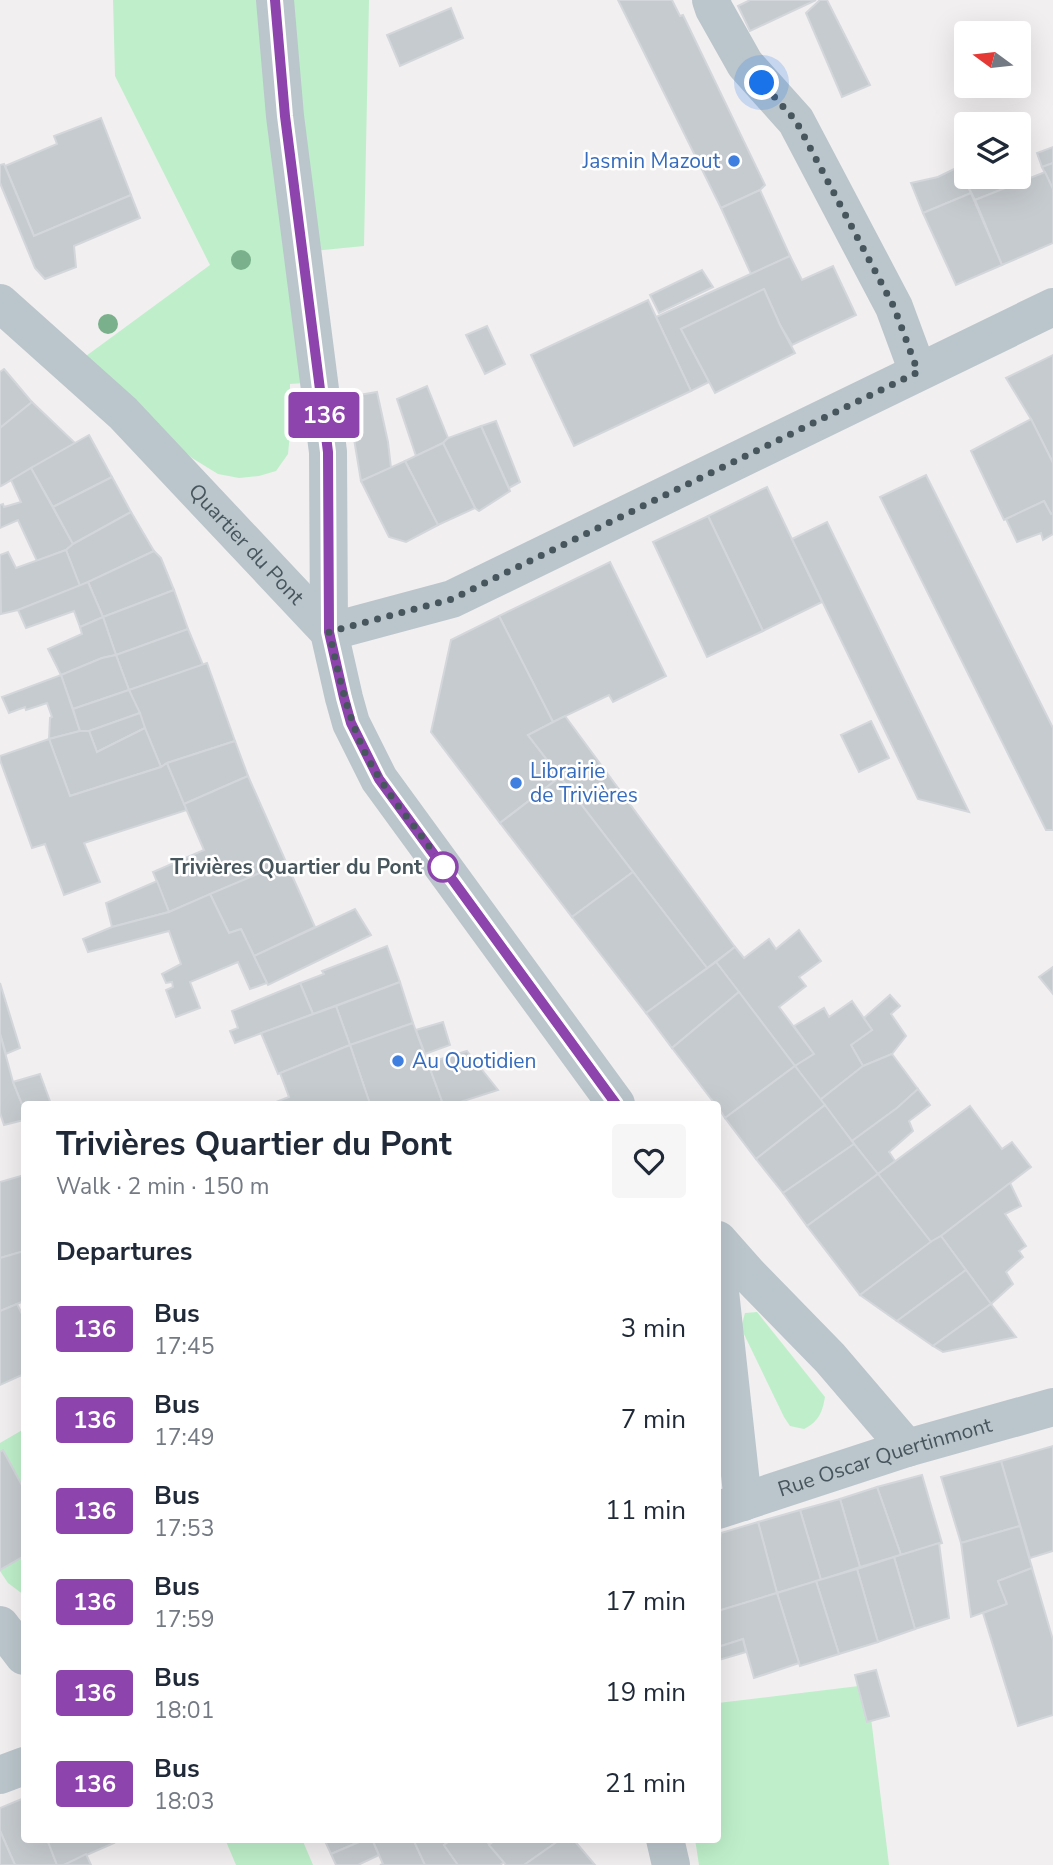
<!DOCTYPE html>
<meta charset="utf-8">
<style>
:root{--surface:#fff;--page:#f6f6f7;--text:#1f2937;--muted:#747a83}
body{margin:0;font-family:"Nunito Sans",sans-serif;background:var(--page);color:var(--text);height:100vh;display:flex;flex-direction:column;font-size:26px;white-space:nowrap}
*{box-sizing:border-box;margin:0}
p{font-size:23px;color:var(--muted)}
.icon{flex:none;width:38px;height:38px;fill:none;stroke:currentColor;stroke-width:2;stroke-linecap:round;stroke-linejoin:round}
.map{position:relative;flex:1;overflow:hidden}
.side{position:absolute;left:21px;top:1101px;width:700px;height:742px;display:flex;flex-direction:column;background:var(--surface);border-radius:7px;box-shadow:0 7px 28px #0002}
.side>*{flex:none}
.badge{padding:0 14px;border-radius:5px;font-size:24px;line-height:46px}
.needle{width:46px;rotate:285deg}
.fabs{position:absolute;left:954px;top:21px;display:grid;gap:14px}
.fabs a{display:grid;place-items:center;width:77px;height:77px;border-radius:7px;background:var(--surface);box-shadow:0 7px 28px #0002;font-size:35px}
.you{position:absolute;width:35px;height:35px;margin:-18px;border:5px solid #fff;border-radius:50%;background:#1a73e8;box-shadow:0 0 0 10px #1a73e833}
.map>.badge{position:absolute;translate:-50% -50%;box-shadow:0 0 0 4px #fff}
h2{padding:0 35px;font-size:26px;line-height:63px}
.round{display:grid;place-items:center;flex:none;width:74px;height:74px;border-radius:7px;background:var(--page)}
.overview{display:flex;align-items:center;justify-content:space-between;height:119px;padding:0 35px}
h1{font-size:33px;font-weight:700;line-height:52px}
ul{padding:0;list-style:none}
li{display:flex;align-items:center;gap:21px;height:91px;padding:0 35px}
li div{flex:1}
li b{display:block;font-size:26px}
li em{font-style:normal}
li .badge{min-width:77px;font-weight:700;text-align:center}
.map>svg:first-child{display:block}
.green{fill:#beefca}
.building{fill:#c6cbcf;stroke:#d3d7db;stroke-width:2}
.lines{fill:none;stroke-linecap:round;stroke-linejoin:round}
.minor{stroke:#bbc6cc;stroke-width:38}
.tree{fill:#7ab18c}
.line-casing{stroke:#fff;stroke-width:16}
.line{stroke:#8e44ad;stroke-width:10}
.walk{stroke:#47565d;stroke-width:7;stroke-dasharray:0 12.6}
.shop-dot{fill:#3f7fe0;stroke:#fff;stroke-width:2.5}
.stop-dot{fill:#fff;stroke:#8e44ad;stroke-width:3.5}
.labels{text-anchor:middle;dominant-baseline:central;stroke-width:5;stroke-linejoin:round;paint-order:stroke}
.shop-label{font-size:21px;fill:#366cbe;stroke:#fff;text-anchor:start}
.street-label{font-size:21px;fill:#47565d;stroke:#fff}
.stop-label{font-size:21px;font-weight:bold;fill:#47565d;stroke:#fff;text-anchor:end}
</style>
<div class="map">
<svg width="1053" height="1865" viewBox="0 0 1053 1865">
<rect width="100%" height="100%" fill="#f2eff0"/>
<g class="green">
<path d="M113,0H369L364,246L303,252L320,382L290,384V433L288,454L276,471L259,476L239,478L218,474L192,458L142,415L71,367L210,265L115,76Z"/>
<path d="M757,1312L825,1397C822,1413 819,1421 804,1429L790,1426L784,1417L741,1328L745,1313Z"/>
<path d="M24,1429V1595L8,1583L0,1571V1443Z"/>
<path d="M867,1685L889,1865H699L695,1839H718V1703Z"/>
<path d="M225,1839H302L313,1865H236Z"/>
</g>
<g class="building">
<path d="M618,0H672L680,16L683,15L765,185L760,190L721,208Z"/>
<path d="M750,0H816L750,31L738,6Z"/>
<path d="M820,0H827L870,85L842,97L806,13Z"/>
<path d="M451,8L463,38L400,66L387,35Z"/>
<path d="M101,118L131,195L34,236L5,166L57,144L54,136Z"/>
<path d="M1053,147V163L1042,167L1037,153Z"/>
<path d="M966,163V177H1018V170L1024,181L975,200L958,167Z"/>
<path d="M1053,163V189L1042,167Z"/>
<path d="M4,164L34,236L131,195L140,218L74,246L76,267L45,279L35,268L0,183V165Z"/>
<path d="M958,167L971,193L923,213L911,183L938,177Z"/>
<path d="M1045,172L1053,189V243L1002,265L975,200Z"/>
<path d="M760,190L790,256L751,274L721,208Z"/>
<path d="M971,193L1002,265L956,285L923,213Z"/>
<path d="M790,256L802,280L833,266L856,315L792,345L780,325L764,289L681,329L709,382L691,391L656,317Z"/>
<path d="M702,270L713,287L659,313L650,295Z"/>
<path d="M764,289L780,325L795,353L715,393L681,329Z"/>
<path d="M648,300L691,391L574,446L531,355Z"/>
<path d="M487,326L505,364L485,374L466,335Z"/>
<path d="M1053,355V463L1031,419L1006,378Z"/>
<path d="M4,369L32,402L0,428V372Z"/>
<path d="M427,386L448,438L443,443L416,456L397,399Z"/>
<path d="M377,392L388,442L391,468L361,481L347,397Z"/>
<path d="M32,402L75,443L1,486L0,484V428Z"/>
<path d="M1031,419L1053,463V513L1051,514L1044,501L1004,520L971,451Z"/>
<path d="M496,421L520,482L509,488L481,426Z"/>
<path d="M481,426L510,491L479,511L475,508L443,443L448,438Z"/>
<path d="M89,435L112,477L53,507L31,468Z"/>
<path d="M443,443L475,508L438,525L405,461Z"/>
<path d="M405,461L438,525L406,542L389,537L361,481Z"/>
<path d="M31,468L73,544L66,550L37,561L18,520L0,528V505L3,504L4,507L21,502L11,480Z"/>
<path d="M926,475L1053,728V830H1046L880,497Z"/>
<path d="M112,477L131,512L73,544L53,507Z"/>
<path d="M767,487L822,602L763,631L708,516Z"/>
<path d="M1044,501L1051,514L1053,513V534L1043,540L1041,533L1017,542L1006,519Z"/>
<path d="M131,512L154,551L80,586L66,550L73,544Z"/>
<path d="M708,516L763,631L707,657L653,542Z"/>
<path d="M827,522L969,812L918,799L792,539Z"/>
<path d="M66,550L80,586L18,610L1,614L0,555L8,552L16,568Z"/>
<path d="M154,551L161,558L174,590L103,617L88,582Z"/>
<path d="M610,562L666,676L613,702L609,695L553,722L499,616Z"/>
<path d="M88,582L103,617L80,627L74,611L26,628L18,610Z"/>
<path d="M174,590L188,629L116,655L103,617Z"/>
<path d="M499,616L553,722L528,735L560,777L500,823L431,732L451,640Z"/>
<path d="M103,617L116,655L102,658L61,675L48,649L82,634L80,627Z"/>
<path d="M188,629L203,665L129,690L116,655Z"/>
<path d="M116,655L129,690L73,709L61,675L102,658Z"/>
<path d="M207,663L235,741L167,763L161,767L129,690Z"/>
<path d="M61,675L80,731L49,739L50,718L52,717L47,703L26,710L25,707L9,713L2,697Z"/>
<path d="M129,690L140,713L89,731H80L73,709Z"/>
<path d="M140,713L145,728L97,752L89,731Z"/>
<path d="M565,716L735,947L707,968L528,735Z"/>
<path d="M871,721L889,758L859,772L841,735Z"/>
<path d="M145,728L161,767L70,796L49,739L80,731H89L97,752Z"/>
<path d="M49,739L70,796L161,767L167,763L187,810L84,843L100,882L64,895L45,844L32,848L0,760V756Z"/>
<path d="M235,741L248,776L184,804L167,763Z"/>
<path d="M248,776L286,862L169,912L153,872L204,850L184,804Z"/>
<path d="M560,777L633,872L572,917L500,823Z"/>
<path d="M286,862L315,927L254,956L241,929L229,933L210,894Z"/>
<path d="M633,872L707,968L646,1013L572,917Z"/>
<path d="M157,881L169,912L112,927L106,903Z"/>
<path d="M210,894L229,933L241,929L267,983L250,989L238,962L190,982L200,1008L176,1017L166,990L173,987L172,982L166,983L162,974L181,964L169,931L88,952L83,939L112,927L169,912Z"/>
<path d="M355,909L371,935L268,985L254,956Z"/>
<path d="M799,930L821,961L799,977L806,986L779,1007L814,1054L795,1066L716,962L735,947L744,958L769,939L776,949Z"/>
<path d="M387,946L400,982L313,1014L300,983L324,974L322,971Z"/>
<path d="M716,962L739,992L672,1048L646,1013Z"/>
<path d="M1053,967V994L1039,977Z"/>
<path d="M400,982L413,1023L350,1045L336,1006Z"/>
<path d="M0,983L20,1048L6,1054L0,1034Z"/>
<path d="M300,983L313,1014L235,1043L230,1031L238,1028L232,1011Z"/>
<path d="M739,992L795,1066L725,1118L718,1107V1104H715L672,1048Z"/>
<path d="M890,995L900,1006L891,1014L906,1036L892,1054L863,1066L851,1045L872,1030L864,1018Z"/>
<path d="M852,1001L872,1030L851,1045L863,1066L820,1100L795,1066L814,1054L794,1026L824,1008L829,1017Z"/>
<path d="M336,1006L350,1045L278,1074L261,1033Z"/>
<path d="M443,1022L450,1045L425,1054L416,1030Z"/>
<path d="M413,1023L443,1104H370L350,1045Z"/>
<path d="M0,1034L13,1082L24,1109V1120L4,1125L0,1113Z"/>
<path d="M350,1045L370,1104H271L289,1097L280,1073Z"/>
<path d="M467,1051L498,1090L454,1104H443L428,1063Z"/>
<path d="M892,1054L918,1089L897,1108L852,1141L820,1100L863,1066Z"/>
<path d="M795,1066L825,1105L756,1159L725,1118Z"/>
<path d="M40,1074L51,1104H24V1109L13,1082Z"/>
<path d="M918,1089L930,1105L909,1121L913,1131L889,1152L895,1161L878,1174L852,1141L897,1108Z"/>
<path d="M825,1105L854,1144L783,1193L756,1159Z"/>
<path d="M970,1106L1002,1149L1012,1142L1031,1167L941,1236L931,1242L878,1174Z"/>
<path d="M854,1144L878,1174L807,1226L783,1193Z"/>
<path d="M878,1174L931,1242L860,1295L807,1226Z"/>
<path d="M24,1175V1251L0,1258V1182Z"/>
<path d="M1010,1183L1021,1206L1005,1214L1026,1246L1019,1251L1023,1257L1006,1272L1013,1284L991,1304L941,1236Z"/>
<path d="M941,1236L966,1270L897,1321L860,1295L932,1241Z"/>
<path d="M24,1251V1301L0,1311V1258Z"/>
<path d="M966,1270L991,1304L933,1346L897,1321Z"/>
<path d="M17,1304L24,1318V1374L0,1385V1311Z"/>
<path d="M991,1304L1016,1337L943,1352L933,1346Z"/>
<path d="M1053,1446V1551L1030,1558L1001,1461Z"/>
<path d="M3,1450L24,1489V1556L0,1570V1452Z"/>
<path d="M1001,1461L1020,1526L961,1543L941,1477Z"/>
<path d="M922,1475L942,1543L901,1555L877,1487Z"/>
<path d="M877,1487L901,1555L860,1567L840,1499Z"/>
<path d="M840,1499L860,1567L821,1580L800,1510Z"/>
<path d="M800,1510L821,1580L777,1593L758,1522Z"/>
<path d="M758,1522L777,1593L718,1611V1551L721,1533Z"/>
<path d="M1020,1526L1032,1568L998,1581L1007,1604L971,1617L961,1543Z"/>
<path d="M939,1543L949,1618L915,1629L894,1557Z"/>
<path d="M894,1557L915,1629L878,1642L857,1569Z"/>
<path d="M1032,1568L1053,1640V1715L1018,1726L983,1613L1007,1604L998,1581Z"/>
<path d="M857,1569L878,1642L839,1654L816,1581Z"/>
<path d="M816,1581L839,1654L800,1666L777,1593Z"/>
<path d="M777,1593L799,1663L754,1678L743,1639L718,1647V1611Z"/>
<path d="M743,1639L746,1652L719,1660L718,1647Z"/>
<path d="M876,1670L889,1716L867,1722L855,1675Z"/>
<path d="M24,1798V1839H47L57,1865H15L0,1831V1808Z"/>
<path d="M0,1831L15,1865H0Z"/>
<path d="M47,1839H112L114,1843L64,1865H57Z"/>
<path d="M324,1839H366L331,1854Z"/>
<path d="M366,1839H372L379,1855L358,1865H336L331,1854Z"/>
<path d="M372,1839H413L425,1865H380L383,1864Z"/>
<path d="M413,1839H452L444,1845L458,1865H425Z"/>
<path d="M452,1839H485L504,1862L500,1865H458L444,1845Z"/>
<path d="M496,1839H561L524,1865H506L489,1845Z"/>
<path d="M561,1839H573L595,1865H524Z"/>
<path d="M86,1854L91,1865H64Z"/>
</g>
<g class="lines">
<g class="minor">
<path d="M275,0L285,116L328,452L329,632"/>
<path d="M711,0L714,9L745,64L796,121L894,307L918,372"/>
<path id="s1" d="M0,303L123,413L329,632L344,698L351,723L379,779L616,1104"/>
<path d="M329,632L452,599L1053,307"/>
<path d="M718,1240L749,1275L830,1358L907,1448"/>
<path d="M718,1273L743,1502"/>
<path id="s2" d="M718,1510L907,1448L1053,1407"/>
<path d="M0,1625L24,1656"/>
<path d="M0,1775L24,1766"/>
<path d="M665,1839L671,1865"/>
</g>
</g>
<g class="tree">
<circle cx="241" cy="260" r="10"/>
<circle cx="108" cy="324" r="10"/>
</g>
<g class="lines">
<g class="line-casing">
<path id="line" d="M275,0L285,116L328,452L329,632L344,698L351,723L379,779L616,1104"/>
</g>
<use href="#line" class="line"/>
<path class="walk" d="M443,867C424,836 399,810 380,779C350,733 341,684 329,632L452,599L918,372L894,307L796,121L762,83"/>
</g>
<g class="shop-dot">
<circle cx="734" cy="161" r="7"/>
<circle cx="516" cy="783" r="7"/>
<circle cx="398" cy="1061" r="7"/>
</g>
<circle class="stop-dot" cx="443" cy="867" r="14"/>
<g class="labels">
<g class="shop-label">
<text x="720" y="161" text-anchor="end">Jasmin Mazout</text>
<text x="530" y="771">Librairie<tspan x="530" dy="24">de Trivières</tspan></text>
<text x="412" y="1061">Au Quotidien</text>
</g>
<g class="street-label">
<text stroke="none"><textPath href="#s1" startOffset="345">Quartier du Pont</textPath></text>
<text stroke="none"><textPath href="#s2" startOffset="175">Rue Oscar Quertinmont</textPath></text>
</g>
<g class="stop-label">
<text x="422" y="867">Trivières Quartier du Pont</text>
</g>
</g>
</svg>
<div class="fabs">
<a><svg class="needle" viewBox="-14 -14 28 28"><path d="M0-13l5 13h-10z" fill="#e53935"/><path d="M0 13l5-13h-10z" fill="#747a83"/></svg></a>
<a><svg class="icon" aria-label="layers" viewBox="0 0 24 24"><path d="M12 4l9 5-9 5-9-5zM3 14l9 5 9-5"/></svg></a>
</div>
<div class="you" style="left:762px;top:83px"></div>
<b class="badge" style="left:324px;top:415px;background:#8e44ad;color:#fff">136</b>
<section class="side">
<div class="overview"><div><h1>Trivières Quartier du Pont</h1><p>Walk · 2 min · 150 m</p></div><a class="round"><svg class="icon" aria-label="heart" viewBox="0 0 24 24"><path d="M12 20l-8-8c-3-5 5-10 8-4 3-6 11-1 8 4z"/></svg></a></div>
<h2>Departures</h2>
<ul>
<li><span class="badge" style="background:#8e44ad;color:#fff">136</span><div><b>Bus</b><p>17:45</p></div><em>3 min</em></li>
<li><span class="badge" style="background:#8e44ad;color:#fff">136</span><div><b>Bus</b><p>17:49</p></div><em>7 min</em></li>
<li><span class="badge" style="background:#8e44ad;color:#fff">136</span><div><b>Bus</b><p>17:53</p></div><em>11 min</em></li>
<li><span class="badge" style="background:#8e44ad;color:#fff">136</span><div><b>Bus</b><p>17:59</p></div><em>17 min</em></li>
<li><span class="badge" style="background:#8e44ad;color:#fff">136</span><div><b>Bus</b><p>18:01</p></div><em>19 min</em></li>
<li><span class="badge" style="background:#8e44ad;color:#fff">136</span><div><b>Bus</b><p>18:03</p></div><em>21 min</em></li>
</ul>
</section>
</div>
